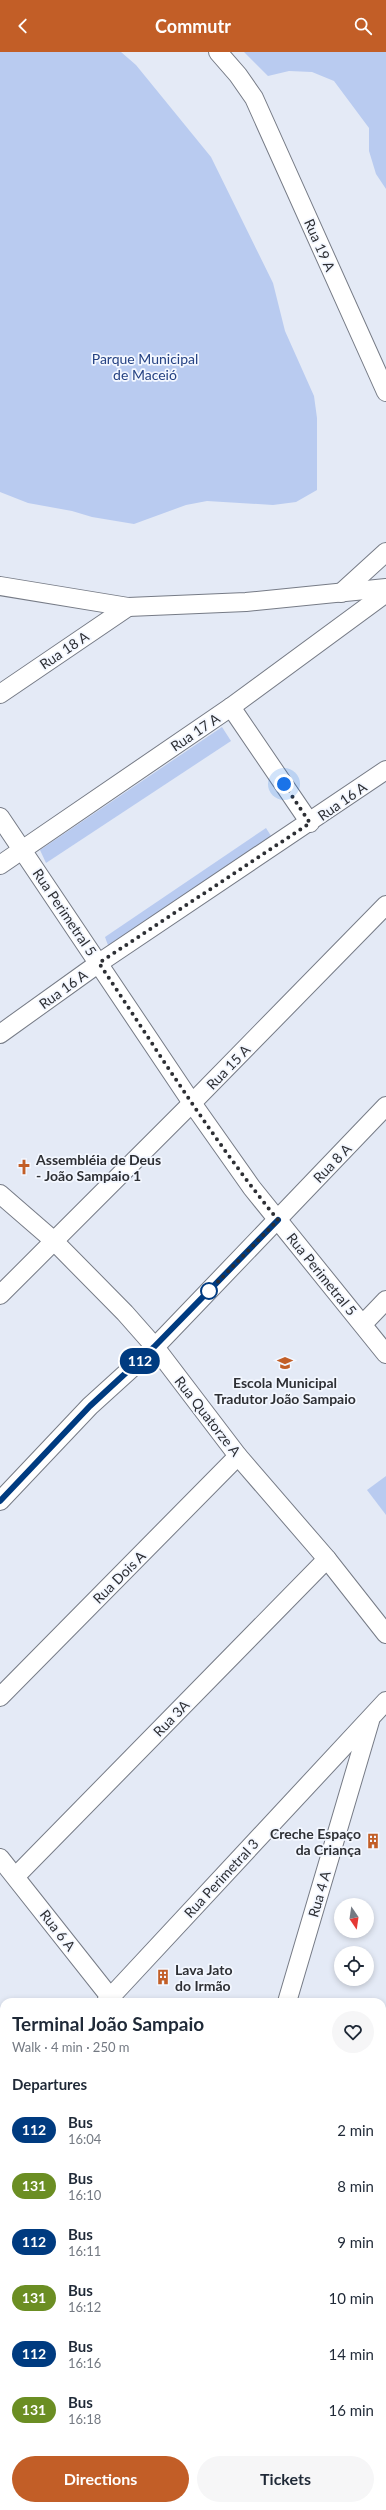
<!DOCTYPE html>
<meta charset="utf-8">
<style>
:root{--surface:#fff;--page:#f6f6f7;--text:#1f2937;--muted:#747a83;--accent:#c25e27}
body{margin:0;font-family:Lato,sans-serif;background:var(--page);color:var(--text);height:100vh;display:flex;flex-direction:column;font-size:15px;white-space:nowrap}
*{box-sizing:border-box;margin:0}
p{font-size:13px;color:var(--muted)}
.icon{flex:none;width:22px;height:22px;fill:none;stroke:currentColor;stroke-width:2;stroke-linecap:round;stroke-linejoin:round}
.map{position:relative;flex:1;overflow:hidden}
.sheet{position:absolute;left:0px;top:1946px;width:386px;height:512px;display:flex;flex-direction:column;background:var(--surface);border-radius:12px 12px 0 0;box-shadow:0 2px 6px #0003}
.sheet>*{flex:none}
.badge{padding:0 8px;border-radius:13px;font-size:14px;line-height:26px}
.needle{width:26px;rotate:167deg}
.buttons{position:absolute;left:334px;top:1846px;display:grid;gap:8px}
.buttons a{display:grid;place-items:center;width:40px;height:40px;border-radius:50%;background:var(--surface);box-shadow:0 2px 6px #0003;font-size:20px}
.you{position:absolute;width:20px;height:20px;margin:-10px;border:3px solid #fff;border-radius:50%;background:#1a73e8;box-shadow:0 0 0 6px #1a73e833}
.map>.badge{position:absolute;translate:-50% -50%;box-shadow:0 0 0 2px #fff}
h2{padding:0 12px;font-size:15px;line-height:36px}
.round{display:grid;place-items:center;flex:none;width:42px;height:42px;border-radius:21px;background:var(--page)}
.headline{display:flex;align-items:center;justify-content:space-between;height:68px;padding:0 12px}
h1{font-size:19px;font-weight:700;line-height:30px}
.primary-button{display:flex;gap:8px;margin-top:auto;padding:8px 12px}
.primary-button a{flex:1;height:46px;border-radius:24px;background:var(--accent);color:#fff;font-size:16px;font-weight:700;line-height:46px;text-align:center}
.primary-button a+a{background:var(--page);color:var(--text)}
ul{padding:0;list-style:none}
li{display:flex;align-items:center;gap:12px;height:56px;padding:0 12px}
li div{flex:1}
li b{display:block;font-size:15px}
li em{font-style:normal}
li .badge{min-width:44px;font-weight:700;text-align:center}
header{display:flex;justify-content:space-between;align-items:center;height:52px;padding:0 12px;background:var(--accent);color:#fff;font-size:18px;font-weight:700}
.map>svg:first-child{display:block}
.green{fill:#b9cbf0}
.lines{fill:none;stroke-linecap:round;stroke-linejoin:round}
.street-casing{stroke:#767b86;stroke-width:20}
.secondary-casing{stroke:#767b86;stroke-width:24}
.street{stroke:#fff;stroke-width:18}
.secondary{stroke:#e6ecfa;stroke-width:22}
.line-casing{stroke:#fff;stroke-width:9}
.line{stroke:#003b80;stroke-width:6}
.walk{stroke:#2d2f34;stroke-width:4;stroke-dasharray:0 7.2}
.stop-dot{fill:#fff;stroke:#003b80;stroke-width:2}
.labels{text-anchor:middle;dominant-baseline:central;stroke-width:3.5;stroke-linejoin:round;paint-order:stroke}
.street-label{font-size:14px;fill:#2d2f34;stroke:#f3f7ff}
.park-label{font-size:14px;fill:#254283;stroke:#f3f7ff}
.poi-label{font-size:14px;font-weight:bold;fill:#2d2f34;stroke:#f3f7ff;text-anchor:start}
</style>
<header><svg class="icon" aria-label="back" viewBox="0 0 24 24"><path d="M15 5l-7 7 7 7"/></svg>Commutr<svg class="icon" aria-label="search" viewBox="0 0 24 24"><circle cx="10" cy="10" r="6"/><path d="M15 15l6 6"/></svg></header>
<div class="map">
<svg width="386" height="2458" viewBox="0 0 386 2458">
<rect width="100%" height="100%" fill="#e4eaf6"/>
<g class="green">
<path d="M0,0H121L136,13L211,105L273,231L285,279L314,344L317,366V438L296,450L273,453L207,449L186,453L134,472L92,465L72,459L28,451L0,440Z"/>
<path d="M244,0H386V137L376,122L369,99V76L334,29L312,20L289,19L268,24Z"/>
<path d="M222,675L231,689L46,811L40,798Z"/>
<path d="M266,776L273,787L109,896L105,885Z"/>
<path d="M386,1424V1463L367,1438Z"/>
<path d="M386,1975V2069L382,2066V1984Z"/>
</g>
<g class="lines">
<g class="street-casing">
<g id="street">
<path d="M218,0L238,23L254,46L386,340"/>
<path d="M0,534L128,555L246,550L386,536"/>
<path d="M341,541L386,500"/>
<path d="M0,642L128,555"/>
<path d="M231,655L310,771"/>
<path d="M0,765L192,1051L252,1136L386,1302"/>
<path d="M0,813L231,655L386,541"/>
<path d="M0,982L99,911L386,718"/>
<path d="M0,1142L53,1188L125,1261L155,1295L238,1404L327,1507L386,1582"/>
<path d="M0,1243L192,1051L386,853"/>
<path d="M363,1272L386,1248"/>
<path d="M0,1449L90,1354L155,1295L386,1054"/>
<path d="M0,1645L238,1404"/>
<path d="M0,1806L114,1950"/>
<path d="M16,1824L327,1507"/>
<path d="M106,1950L386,1649"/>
<path d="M287,1950L370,1669"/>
<path d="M382,2186L386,2189"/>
<path d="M382,2304L386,2299"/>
<path d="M382,2393L386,2396"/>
<path d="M17,2458L20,2454"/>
<path d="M268,2458L271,2454"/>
</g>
</g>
<g class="secondary-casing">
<g id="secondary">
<path d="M0,2045L4,2048"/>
<path d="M0,2111L4,2105"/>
</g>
</g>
<use href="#street" class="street"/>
<use href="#secondary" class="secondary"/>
</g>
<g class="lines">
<g class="line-casing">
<path id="line" d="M0,1449L90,1354L154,1295L278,1168"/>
</g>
<use href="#line" class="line"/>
<path class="walk" d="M209,1239L206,1242L278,1168C212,1087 157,998 99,911L310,771L284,732"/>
</g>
<defs>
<g id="church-bare" transform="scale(1.2)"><path d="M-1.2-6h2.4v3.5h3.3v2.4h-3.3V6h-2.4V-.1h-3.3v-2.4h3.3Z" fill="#c25e27" stroke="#f3f7ff" stroke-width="2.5" paint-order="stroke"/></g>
<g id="school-bare" transform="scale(1.2)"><path d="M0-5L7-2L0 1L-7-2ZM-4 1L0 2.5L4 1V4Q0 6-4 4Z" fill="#c25e27" stroke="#f3f7ff" stroke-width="2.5" paint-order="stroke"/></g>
<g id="building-bare" transform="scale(1.2)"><path d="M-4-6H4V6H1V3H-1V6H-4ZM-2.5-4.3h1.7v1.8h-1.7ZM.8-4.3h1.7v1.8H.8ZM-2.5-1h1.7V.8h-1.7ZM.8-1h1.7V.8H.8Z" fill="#c25e27" stroke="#f3f7ff" stroke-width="2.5" paint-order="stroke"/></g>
</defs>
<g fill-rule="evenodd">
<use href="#church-bare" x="24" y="1115"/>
<use href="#school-bare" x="285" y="1311"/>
<use href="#building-bare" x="373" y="1789"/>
<use href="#building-bare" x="163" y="1925"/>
</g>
<circle class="stop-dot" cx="209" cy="1239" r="8"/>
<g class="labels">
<g class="street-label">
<text transform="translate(320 193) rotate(66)">Rua 19 A</text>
<text transform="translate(64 598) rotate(-34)">Rua 18 A</text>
<text transform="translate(195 680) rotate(-34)">Rua 17 A</text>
<text transform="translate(342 749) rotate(-35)">Rua 16 A</text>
<text transform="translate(65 860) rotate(56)">Rua Perimetral 5</text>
<text transform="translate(63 937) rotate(-36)">Rua 16 A</text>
<text transform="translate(228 1015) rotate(-46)">Rua 15 A</text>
<text transform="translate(332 1111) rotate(-46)">Rua 8 A</text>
<text transform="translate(322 1222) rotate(51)">Rua Perimetral 5</text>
<text transform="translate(208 1364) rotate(52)">Rua Quatorze A</text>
<text transform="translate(119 1525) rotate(-45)">Rua Dois A</text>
<text transform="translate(171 1666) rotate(-46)">Rua 3A</text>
<text transform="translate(221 1826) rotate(-47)">Rua Perimetral 3</text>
<text transform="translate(319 1842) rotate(-74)">Rua 4 A</text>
<text transform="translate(58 1878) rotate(52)">Rua 6 A</text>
</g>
<g class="park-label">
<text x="145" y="306">Parque Municipal<tspan x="145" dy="16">de Maceió</tspan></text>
</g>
<g class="poi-label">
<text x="36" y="1107">Assembléia de Deus<tspan x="36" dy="16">- João Sampaio 1</tspan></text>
<text x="285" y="1330" text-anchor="middle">Escola Municipal<tspan x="285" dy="16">Tradutor João Sampaio</tspan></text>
<text x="361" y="1781" text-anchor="end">Creche Espaço<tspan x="361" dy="16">da Criança</tspan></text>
<text x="175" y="1917">Lava Jato<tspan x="175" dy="16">do Irmão</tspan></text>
</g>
</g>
</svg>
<div class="buttons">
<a><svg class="needle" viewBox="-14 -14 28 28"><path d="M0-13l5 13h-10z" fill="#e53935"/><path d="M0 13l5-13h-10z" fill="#747a83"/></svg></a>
<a><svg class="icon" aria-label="locate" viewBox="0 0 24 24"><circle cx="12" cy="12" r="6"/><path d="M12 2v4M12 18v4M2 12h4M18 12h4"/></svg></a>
</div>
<div class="you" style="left:284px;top:732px"></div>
<b class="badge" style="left:140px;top:1309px;background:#003b80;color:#fff">112</b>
<section class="sheet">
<div class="headline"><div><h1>Terminal João Sampaio</h1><p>Walk · 4 min · 250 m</p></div><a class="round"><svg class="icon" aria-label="heart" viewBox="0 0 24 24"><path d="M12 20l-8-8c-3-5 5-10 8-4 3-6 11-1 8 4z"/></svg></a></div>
<h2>Departures</h2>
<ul>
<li><span class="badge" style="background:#003b80;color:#fff">112</span><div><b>Bus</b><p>16:04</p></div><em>2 min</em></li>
<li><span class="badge" style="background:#6b8e23;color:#fff">131</span><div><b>Bus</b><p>16:10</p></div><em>8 min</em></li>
<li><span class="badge" style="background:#003b80;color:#fff">112</span><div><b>Bus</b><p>16:11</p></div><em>9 min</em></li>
<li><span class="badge" style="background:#6b8e23;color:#fff">131</span><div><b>Bus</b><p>16:12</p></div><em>10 min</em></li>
<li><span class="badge" style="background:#003b80;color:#fff">112</span><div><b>Bus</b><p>16:16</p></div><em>14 min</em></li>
<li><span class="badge" style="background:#6b8e23;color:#fff">131</span><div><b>Bus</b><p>16:18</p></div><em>16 min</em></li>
</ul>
<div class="primary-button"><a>Directions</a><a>Tickets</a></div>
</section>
</div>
